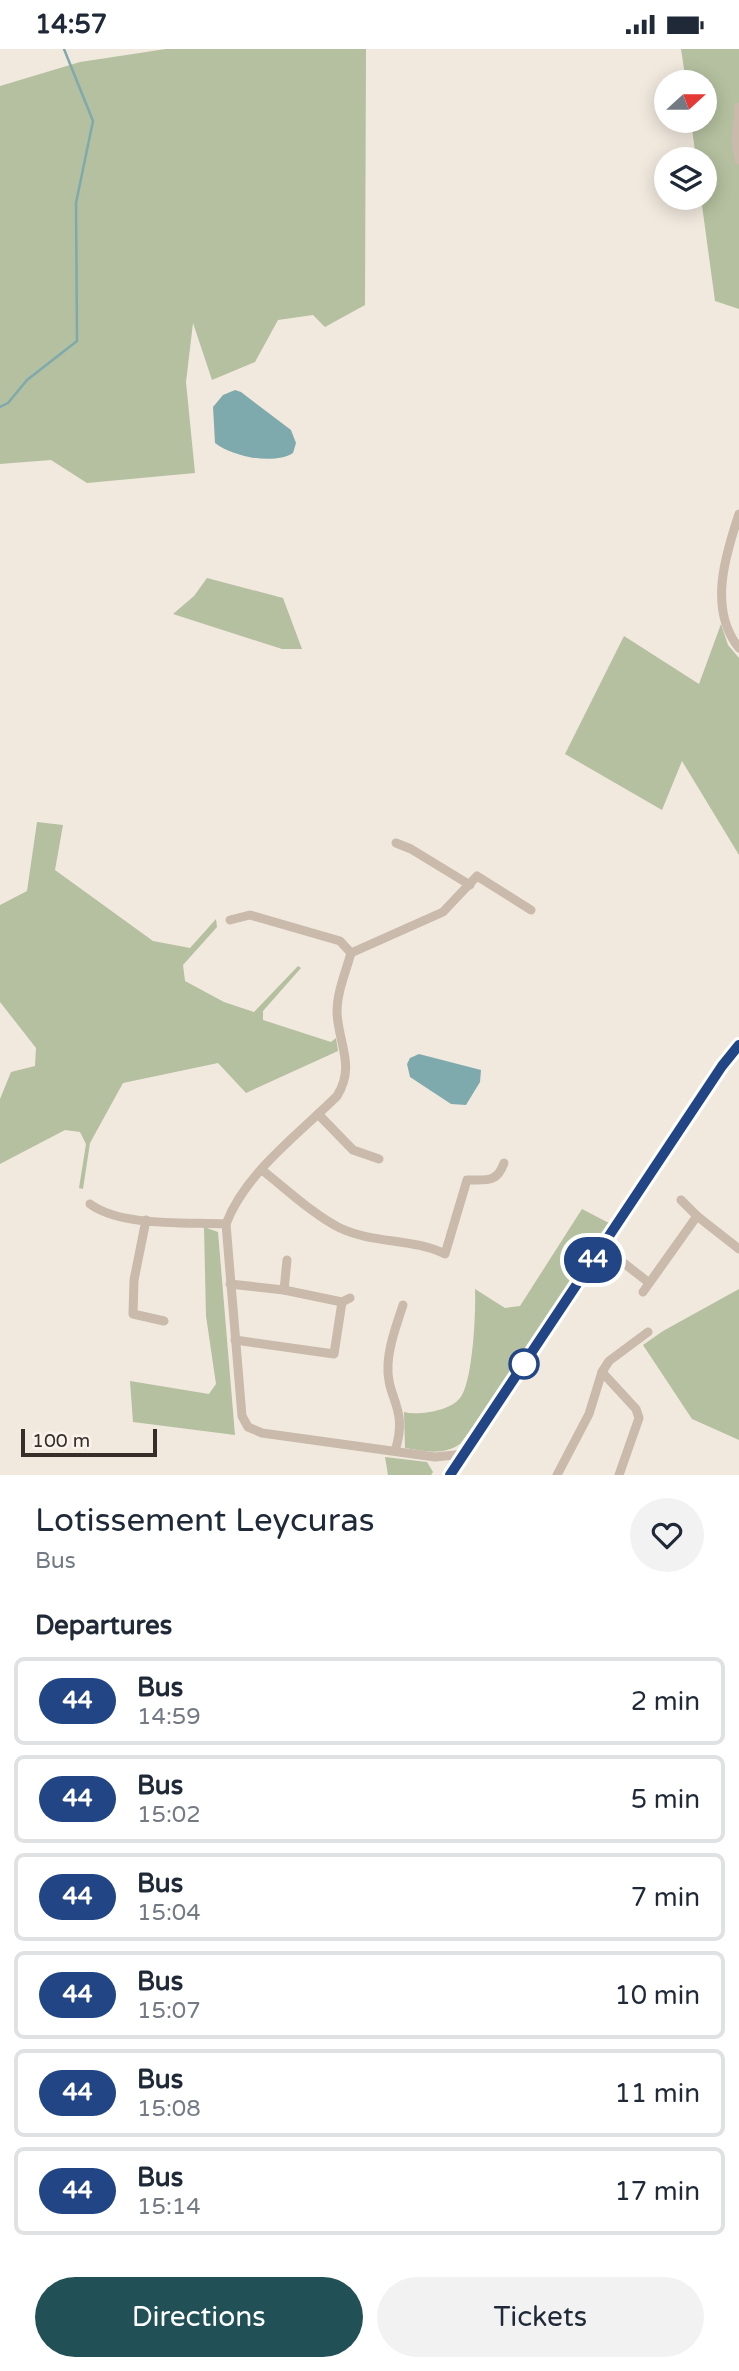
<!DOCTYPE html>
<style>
:root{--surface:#fff;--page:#f2f2f3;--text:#1f2937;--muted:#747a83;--line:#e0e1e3;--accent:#215157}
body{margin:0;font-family:"Varela Round",sans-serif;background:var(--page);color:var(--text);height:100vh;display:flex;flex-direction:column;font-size:26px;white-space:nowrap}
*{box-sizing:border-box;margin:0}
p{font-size:23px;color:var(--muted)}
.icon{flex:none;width:38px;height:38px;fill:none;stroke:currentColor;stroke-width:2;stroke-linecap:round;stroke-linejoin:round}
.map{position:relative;height:1426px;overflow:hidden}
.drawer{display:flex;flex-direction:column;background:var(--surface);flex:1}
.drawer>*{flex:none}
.badge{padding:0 14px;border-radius:23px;font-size:24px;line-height:46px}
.needle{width:46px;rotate:69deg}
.fabs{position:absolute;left:654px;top:21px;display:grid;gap:14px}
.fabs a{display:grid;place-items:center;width:63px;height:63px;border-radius:50%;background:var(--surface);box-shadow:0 4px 18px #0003;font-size:35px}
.scale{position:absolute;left:21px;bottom:18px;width:136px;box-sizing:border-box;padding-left:7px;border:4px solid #372e2a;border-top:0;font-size:19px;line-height:24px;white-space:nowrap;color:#372e2a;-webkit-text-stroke:5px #f9f3eb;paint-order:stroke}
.map>.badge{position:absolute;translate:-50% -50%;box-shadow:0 0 0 4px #fff}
h2{padding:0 35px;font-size:26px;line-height:63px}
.round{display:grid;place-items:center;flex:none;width:74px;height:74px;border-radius:37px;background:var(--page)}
.summary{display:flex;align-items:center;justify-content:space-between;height:119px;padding:0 35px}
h1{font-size:33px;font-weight:600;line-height:52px}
.primary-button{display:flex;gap:14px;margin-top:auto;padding:14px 35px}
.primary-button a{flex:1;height:80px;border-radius:42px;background:var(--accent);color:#fff;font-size:28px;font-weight:600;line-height:80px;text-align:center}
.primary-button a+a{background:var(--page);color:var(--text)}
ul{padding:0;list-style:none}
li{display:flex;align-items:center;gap:21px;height:88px;margin:0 14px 10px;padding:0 21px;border:4px solid var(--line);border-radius:10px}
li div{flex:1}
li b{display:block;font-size:26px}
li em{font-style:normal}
li .badge{min-width:77px;font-weight:700;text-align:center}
.status{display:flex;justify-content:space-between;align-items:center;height:49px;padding:0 35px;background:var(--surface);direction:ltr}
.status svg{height:19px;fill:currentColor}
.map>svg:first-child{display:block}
.green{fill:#b4c09f}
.water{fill:#7faaad}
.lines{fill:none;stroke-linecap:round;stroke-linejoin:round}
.stream{stroke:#7faaad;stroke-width:2.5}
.minor{stroke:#c9baab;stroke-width:9}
.tertiary{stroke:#c9baab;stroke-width:12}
.line-casing{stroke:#fff;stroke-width:16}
.line{stroke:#224585;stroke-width:10}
.stop-dot{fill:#fff;stroke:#224585;stroke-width:3.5}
</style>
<div class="status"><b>14:57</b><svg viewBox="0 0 49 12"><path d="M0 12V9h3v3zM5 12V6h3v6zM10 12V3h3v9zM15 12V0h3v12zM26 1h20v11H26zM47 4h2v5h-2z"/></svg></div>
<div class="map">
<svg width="739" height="1426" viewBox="0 0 739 1426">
<rect width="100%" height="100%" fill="#f1e9de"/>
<g class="green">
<path d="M166,0H366L365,256L325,278L313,266L278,271L255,313L212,331L193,274L186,333L195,424L87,434L51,411L0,415V37L80,13Z"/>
<path d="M681,0H739V260L715,252L701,149H705V110H696L691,72H705V33H686Z"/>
<path d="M207,529L283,549L302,600H282L173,565L194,547Z"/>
<path d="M721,575L728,596L739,609V806L682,712L662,761L565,705L624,587L699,635Z"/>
<path d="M37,773L63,776L55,821L153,892L190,899L216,870L217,878L183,916L185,932L224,953L254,963L298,917L301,919L263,962V971L331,993L336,989L338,1002L246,1044L218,1014L123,1034L90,1094L83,1140L79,1139L86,1095L80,1083L65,1081L0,1115V1050L11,1023L35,1017L36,999L0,953V856L27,842Z"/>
<path d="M582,1160L607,1173H614L536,1294L460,1395C442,1407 425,1402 405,1399L404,1363C418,1367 450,1362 460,1349C473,1333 476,1262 475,1240L505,1259L520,1257Z"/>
<path d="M204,1178L218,1183L235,1386L133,1373L130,1332L209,1345L216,1335L206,1267Z"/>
<path d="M739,1240V1391L692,1370L643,1296L663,1282Z"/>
<path d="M385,1408L427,1413L433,1423L431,1426H388Z"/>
</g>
<g class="water">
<path d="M235,341L241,343L291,381L296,394L293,404C274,416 233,408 215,394L213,358L223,346Z"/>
<path d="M419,1005L481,1021L480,1033L466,1056L451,1055L410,1028L407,1015L410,1009Z"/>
</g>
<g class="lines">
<path class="stream" d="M0,358L8,354L27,331L77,292L76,154L93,72L64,0"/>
<g class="minor">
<path d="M739,58L736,93L739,111"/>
<path d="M739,465C725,507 708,561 739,599"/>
<path d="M396,794L411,800L470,836"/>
<path d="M230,871L250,866L340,892L351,904C346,922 337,943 337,963C338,994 356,1017 337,1047C299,1085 245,1124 226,1175L242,1367L248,1378L262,1384L435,1408L464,1405"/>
<path d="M351,904L443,863L477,827L531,861"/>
<path d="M318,1065L353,1101L379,1110"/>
<path d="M262,1121C285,1139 315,1167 340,1179C374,1195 413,1189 445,1205L467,1131C487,1131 497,1134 504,1114"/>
<path d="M681,1151L697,1167L739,1200"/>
<path d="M90,1155C121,1178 187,1173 226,1175"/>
<path d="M146,1171L134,1231L133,1265L164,1272"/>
<path d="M602,1197L648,1233"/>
<path d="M230,1235L284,1241L287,1211"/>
<path d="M284,1241L342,1253"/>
<path d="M643,1243L697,1167"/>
<path d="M235,1291L334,1305L342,1253L350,1249"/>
<path d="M602,1323L636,1360L639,1369L619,1426"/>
<path d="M395,1402C409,1358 386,1350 388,1316C389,1295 397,1275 403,1256"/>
<path d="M557,1426L589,1365L602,1323L609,1312L648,1283"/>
</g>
<path class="tertiary" d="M450,1426L722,1017L739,997"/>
</g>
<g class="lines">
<g class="line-casing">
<path id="line" d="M450,1426L722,1017L739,996"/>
</g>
<use href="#line" class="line"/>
</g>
<circle class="stop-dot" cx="524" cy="1315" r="14"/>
</svg>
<div class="fabs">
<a><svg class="needle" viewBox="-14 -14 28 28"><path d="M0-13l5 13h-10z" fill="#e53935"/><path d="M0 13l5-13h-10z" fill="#747a83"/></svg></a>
<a><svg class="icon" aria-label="layers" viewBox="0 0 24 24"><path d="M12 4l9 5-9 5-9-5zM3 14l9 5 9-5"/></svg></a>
</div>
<div class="scale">100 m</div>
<b class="badge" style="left:593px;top:1211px;background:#224585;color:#fff">44</b>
</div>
<section class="drawer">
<div class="summary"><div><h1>Lotissement Leycuras</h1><p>Bus</p></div><a class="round"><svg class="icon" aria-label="heart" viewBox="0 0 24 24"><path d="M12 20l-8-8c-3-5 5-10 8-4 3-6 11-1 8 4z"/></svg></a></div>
<h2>Departures</h2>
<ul>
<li><span class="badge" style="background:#224585;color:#fff">44</span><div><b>Bus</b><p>14:59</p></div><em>2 min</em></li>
<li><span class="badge" style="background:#224585;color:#fff">44</span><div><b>Bus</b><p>15:02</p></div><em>5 min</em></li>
<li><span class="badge" style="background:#224585;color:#fff">44</span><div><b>Bus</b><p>15:04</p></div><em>7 min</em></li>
<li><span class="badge" style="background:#224585;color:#fff">44</span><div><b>Bus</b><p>15:07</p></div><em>10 min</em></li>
<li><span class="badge" style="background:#224585;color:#fff">44</span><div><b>Bus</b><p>15:08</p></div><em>11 min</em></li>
<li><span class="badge" style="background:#224585;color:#fff">44</span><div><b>Bus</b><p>15:14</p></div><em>17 min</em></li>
</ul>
<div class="primary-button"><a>Directions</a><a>Tickets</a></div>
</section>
